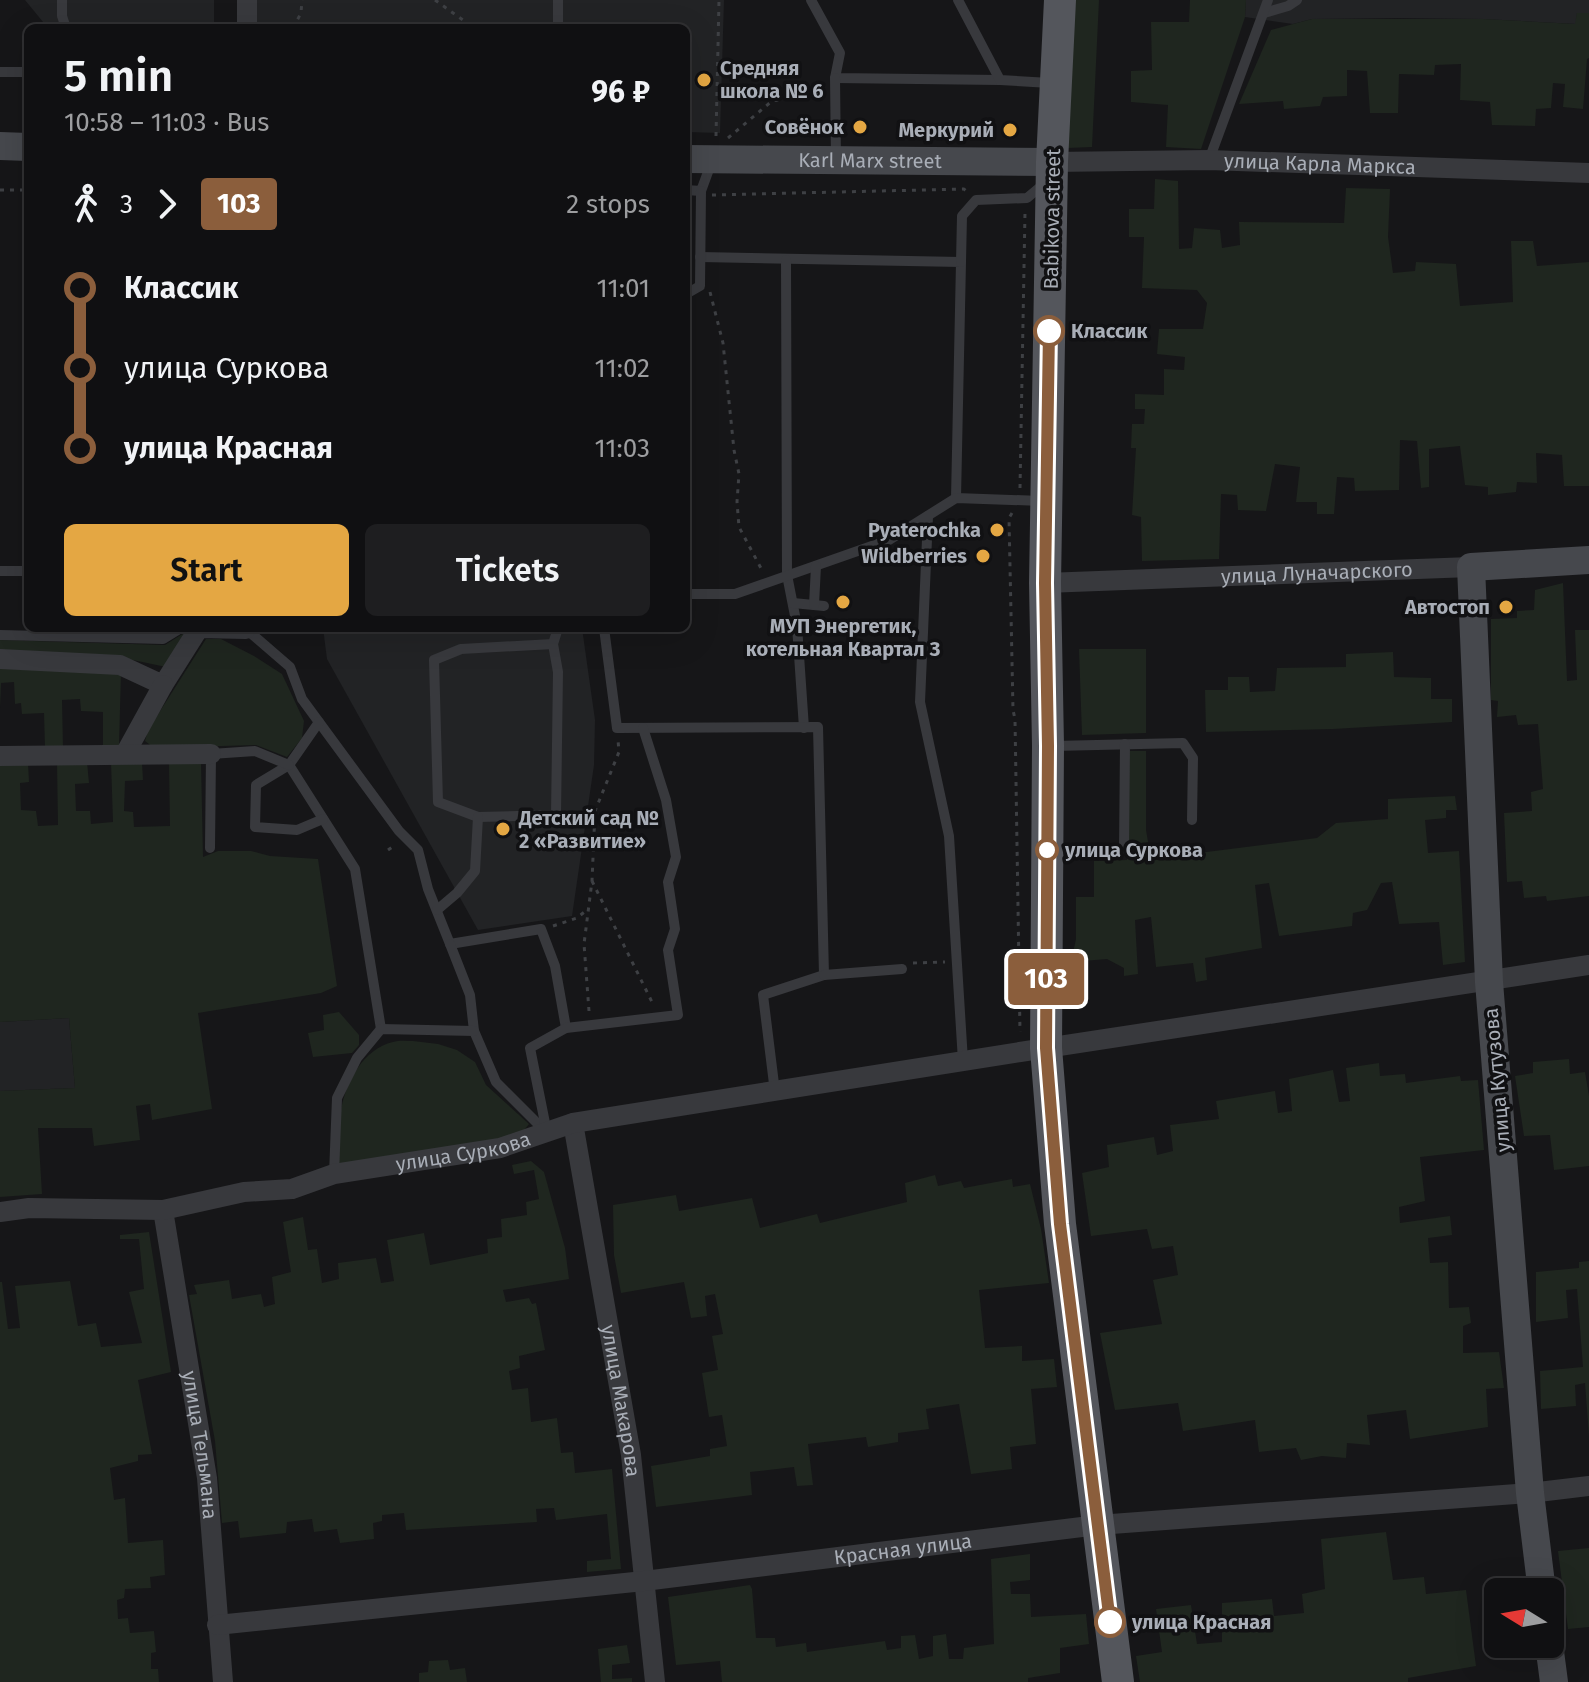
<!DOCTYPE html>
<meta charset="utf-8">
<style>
:root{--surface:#101012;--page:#1e1e20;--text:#f1f3f6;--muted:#9c9d9f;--line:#303032;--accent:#e4a743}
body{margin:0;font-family:"Fira Sans",sans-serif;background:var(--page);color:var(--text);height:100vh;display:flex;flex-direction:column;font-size:30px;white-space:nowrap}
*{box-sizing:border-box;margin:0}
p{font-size:26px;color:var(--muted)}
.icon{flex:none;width:44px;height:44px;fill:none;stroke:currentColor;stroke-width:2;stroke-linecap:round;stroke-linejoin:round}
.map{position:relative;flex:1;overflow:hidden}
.sheet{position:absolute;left:24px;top:24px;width:666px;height:608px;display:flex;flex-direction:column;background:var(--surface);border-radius:12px;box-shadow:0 8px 32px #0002,0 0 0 2px var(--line)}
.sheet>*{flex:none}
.badge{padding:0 16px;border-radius:6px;font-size:28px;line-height:52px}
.needle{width:52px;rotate:281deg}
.fabs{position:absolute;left:1484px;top:1578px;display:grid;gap:16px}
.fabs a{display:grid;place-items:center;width:80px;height:80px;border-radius:12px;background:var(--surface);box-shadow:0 8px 32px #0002,0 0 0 2px var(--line);font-size:40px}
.map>.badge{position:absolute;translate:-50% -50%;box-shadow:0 0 0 4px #fff}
.legs{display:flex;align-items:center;gap:12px;height:88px;padding:0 40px;font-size:26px}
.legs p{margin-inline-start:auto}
.head{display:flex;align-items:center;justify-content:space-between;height:136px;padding:0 40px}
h1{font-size:44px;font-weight:600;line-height:60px}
.button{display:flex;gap:16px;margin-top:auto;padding:16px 40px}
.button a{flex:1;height:92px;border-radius:12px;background:var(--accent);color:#111;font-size:32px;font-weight:600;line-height:92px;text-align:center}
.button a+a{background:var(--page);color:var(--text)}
ul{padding:0 40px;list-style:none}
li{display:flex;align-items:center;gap:28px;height:80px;font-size:30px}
li i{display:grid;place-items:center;width:12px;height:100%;margin:0 10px;background:currentColor}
li i::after{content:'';width:20px;height:20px;margin:-10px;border:6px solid;border-radius:50%;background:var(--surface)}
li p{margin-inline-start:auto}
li:first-child i{background:linear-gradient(#0000 50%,currentColor 0)}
li:last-child i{background:linear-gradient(currentColor 50%,#0000 0)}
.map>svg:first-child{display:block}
.built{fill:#222325}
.green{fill:#1f261f}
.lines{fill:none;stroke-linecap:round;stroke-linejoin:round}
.path{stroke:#3e4044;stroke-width:3;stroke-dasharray:4 6;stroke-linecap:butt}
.lane{stroke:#38393d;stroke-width:10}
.street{stroke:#38393d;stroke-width:20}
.secondary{stroke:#46484d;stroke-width:28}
.primary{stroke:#54565c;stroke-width:32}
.line-1-casing{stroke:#fff;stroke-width:18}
.line-1{stroke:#8b5e3c;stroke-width:12}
.poi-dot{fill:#e4a743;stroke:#111113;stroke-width:3}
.stop-1-dot{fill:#fff;stroke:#8b5e3c;stroke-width:4}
.labels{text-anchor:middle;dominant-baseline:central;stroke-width:7;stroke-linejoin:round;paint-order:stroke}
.poi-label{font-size:20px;font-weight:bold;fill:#a9aeb7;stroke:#111113;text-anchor:end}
.street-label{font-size:20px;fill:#a9aeb7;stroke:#111113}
.stop-label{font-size:20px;font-weight:bold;fill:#a9aeb7;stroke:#111113;text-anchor:start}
</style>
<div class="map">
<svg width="1589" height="1682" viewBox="0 0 1589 1682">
<rect width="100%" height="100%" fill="#161618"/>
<g class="built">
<path d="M22,0H214V28H48L25,0Z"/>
<path d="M255,0H724L720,133L686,132V28H255Z"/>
<path d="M1246,0H1589V13H1577L1576,24L1483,19L1399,18L1312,19L1293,24L1245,17Z"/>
<path d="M323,628H582L595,720L594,765L572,916L478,930L327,659Z"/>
<path d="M69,1018L75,1088L0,1091V1022Z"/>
</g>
<g class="green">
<path d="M1075,0H1099L1092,147L1067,148Z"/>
<path d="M1190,0H1246L1245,17L1201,149L1166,147L1168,105L1131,102V71L1152,70L1151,22H1189Z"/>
<path d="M1577,13H1589V58L1587,59L1583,109L1563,107L1565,84L1553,83L1551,108L1536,109L1535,126L1492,125L1490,102L1460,100L1461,64L1435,65L1434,75L1399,74L1398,113H1370L1367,71L1347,70V96L1323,97L1320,106L1284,109L1283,101L1239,104L1271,30L1312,19H1483L1575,24Z"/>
<path d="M1155,179L1178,181L1179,249L1192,248L1194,228L1220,230L1222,248L1240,245L1239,222L1344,223L1346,188L1390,189L1388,237L1393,273L1415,271L1416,262L1456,264L1460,306L1513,302L1511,241H1533L1537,266L1589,262V486H1564L1562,455L1536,453L1537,483L1517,482L1516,492L1488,495V487L1465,485L1460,446L1429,449V487L1421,488L1417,441L1400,440L1399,490L1355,491L1354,478L1337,477L1334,514H1317V502H1296L1300,467L1275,464L1266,511L1238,510L1237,495L1221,494L1219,559L1142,561L1141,517L1132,515L1136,448H1131L1132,424H1144L1145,409H1135V394L1164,395V369L1184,370L1185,357L1157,354L1159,329H1203L1207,303L1197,290L1142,288L1144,237H1129V209H1154Z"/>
<path d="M1563,583L1567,681L1577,680L1575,630H1589V896L1547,901L1546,896L1524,898L1522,881L1507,882L1504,813L1532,811L1531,792L1543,789L1538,724L1518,725L1516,715L1497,717L1498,701L1491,700V619L1517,618V611L1534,610L1535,590Z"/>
<path d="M184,633L166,667L133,660L0,653V640L165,645Z"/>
<path d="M206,639H221L254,656L282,674L304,721L302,738L287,757L256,745L154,748L145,741L148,730Z"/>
<path d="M1079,649H1146V733L1082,735Z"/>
<path d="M1393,652L1394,677L1431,678V699H1452V722L1333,729L1206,732L1205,690H1228V677H1249L1250,692L1275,691L1277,668L1346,667V654Z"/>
<path d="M0,667L121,672L119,746L103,748V712L81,711L80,699L62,700L63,748H45L44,713L22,714L21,703L15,704L14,682L1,683L0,708Z"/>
<path d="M1128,751H1146V830L1151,859L1317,838L1336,823L1388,819V799L1455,796L1457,810H1446V818L1425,820L1428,853L1459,851L1465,962L1443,965L1439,922L1399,924L1392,882L1381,883L1367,910L1353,913L1352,926L1279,936L1269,883L1255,885L1262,948L1205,958L1207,980L1196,982L1193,963L1156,967L1151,917L1135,920L1138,974L1124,976V968L1107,959L1071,962L1076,939V897H1094V861L1127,860Z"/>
<path d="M87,762L89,783L75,784L76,811H90L91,824L113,822L111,762L142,763L143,780L125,781L124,811L133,812L134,827L170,826L169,763L201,762L203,857L218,851H251L270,856L318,859L337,986L321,993L198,1013L212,1109L152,1120L150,1104L136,1106L140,1140L94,1146L92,1128H38L42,1194L0,1197V1091L75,1088L69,1018L0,1022V765L28,763L29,782L20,783L21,810L36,811L38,826L58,825L57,763Z"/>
<path d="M339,1012L359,1035V1045L352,1053L313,1057L308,1033L324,1030L323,1015Z"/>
<path d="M413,1041L438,1044L457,1050L475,1062L486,1085L529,1124L520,1135L344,1168L338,1162C339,1145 338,1127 341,1110C346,1082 363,1049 393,1042C399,1040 407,1041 413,1041Z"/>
<path d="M1569,1059L1570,1074L1585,1072L1589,1096V1166L1554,1170L1550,1135L1524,1136L1515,1076L1533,1073V1062Z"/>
<path d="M1379,1063L1380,1076L1405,1074L1406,1083L1460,1076L1461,1081L1478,1080L1484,1150L1420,1157L1425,1201L1399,1207L1400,1223L1450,1216L1452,1235L1428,1238L1430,1263L1448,1262L1449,1308L1469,1307L1471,1323L1463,1326V1353L1499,1352L1504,1388L1486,1389L1488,1427L1410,1439L1406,1410L1367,1415L1370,1445L1347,1443L1346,1458L1322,1456L1301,1460L1296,1448L1259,1452L1255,1420L1183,1431L1178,1403L1115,1410L1100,1333L1162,1324L1153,1280L1178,1275L1173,1246L1152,1249L1147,1229L1091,1236L1082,1173L1109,1167L1107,1145L1154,1137L1157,1155L1173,1151L1170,1125L1219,1119L1216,1101L1275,1091L1278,1113L1292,1111L1289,1079L1333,1070L1339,1102L1350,1101L1346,1068Z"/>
<path d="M531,1161L544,1172L565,1248L569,1279L503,1290L506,1302L529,1298L532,1304L536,1303L545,1350L519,1356L520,1368L509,1371L512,1390L528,1388L531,1422L557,1418L561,1453L573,1452L575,1473L612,1469L621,1569L587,1572V1561L611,1559L607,1514L556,1520L554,1508L536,1509L537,1522L406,1530L404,1513L382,1515V1521L373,1523L374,1539L340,1543L337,1529L314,1532L312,1519L287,1522L286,1533L240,1538L238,1521L222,1523L215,1441L189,1295L197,1294L194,1285L229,1280L232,1299L261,1294L264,1307L275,1304L272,1277L291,1272L283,1222L303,1217L308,1250L317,1249L322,1283L339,1279L338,1263L376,1258L381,1283L394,1281L387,1240L424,1233L430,1265L488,1253L487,1239L502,1237L501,1219L527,1215L526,1202L539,1199L534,1170L514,1174L512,1165Z"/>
<path d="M935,1175L938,1186L961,1181L964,1188L1012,1179L1013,1187L1030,1184L1041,1229L1049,1283L979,1290L985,1348L1022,1346V1361L1054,1359L1057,1387L1031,1389L1036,1444L1010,1447L1012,1469L971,1474L959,1404L926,1409L929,1429L898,1433V1442L868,1447L866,1437L808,1444L813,1485L797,1486L794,1467L750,1472L752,1495L656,1507L651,1466L710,1456V1449L727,1446L722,1415L709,1417L702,1373L718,1370L712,1336L723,1334L715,1294L705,1296L707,1316L691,1318L684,1282L621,1293L614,1255L613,1205L676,1195L679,1211L752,1198L760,1228L817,1214L820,1223L907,1202L905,1183Z"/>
<path d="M149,1232L171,1372L138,1380L152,1454L138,1455V1461L110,1468L114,1500L125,1498L128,1543L163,1540L165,1575L150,1577L151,1588L125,1589L124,1598L117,1600L118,1619L128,1618L130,1633L154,1631L156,1652L151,1653V1669H158L159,1682H0V1282H2L8,1329L20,1328L15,1286L70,1281L78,1326L96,1323L101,1347L142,1343L129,1292L144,1289L139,1239H120V1235Z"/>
<path d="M1589,1261V1436L1585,1383L1575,1385L1576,1406L1541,1409L1540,1371L1583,1367L1577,1289L1566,1290L1568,1318L1536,1322V1272L1579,1268V1262Z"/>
<path d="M1386,1532L1393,1580L1424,1577L1426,1594L1466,1590L1476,1666L1408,1678V1682H1140L1136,1656L1162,1652L1156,1609L1191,1605L1197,1644L1222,1642V1603L1272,1599L1274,1616L1304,1613L1302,1594L1325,1589L1321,1539Z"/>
<path d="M1589,1548V1627L1568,1629L1558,1551Z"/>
<path d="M1030,1554V1580L1010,1582L1011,1594H1030L1031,1617L1086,1614L1089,1644L1060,1648V1673L1028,1678V1682H722L720,1661L676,1665L668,1597L750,1585L752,1589L756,1638H775L776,1647L806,1643L807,1652L885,1641L887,1650L901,1648V1636L915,1635L919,1659L933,1656V1636L946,1634L949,1659H963L964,1648L994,1644L991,1559Z"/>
<path d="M627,1645L630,1663L612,1665V1679L632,1678V1682H601L598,1649Z"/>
<path d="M448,1660L450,1670L465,1668L467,1682H419V1673L428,1672L429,1661Z"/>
</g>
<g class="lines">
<g class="path">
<path d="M435,0L474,28"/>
<path d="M293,28L301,13L302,0"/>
<path d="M716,136L719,0"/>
<path d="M728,138L772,101L823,93"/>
<path d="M0,190H28"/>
<path d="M712,195L964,189L967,192"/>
<path d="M710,292L723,343L734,450L739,474L737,502L739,527L763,572"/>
<path d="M1020,488L1025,212"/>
<path d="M1012,513L1009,518L1013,710L1015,719L1020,1032"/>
<path d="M460,628V637"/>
<path d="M388,850L395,845"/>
<path d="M592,881L654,1006"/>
<path d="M553,926L577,918L588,909"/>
<path d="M913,963L945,962"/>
<path d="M589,1011L584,944L592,881L595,811L619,752L618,740"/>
</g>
<g class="lane">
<path d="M62,0V16L66,28"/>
<path d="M811,0L840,53L835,78L1000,80"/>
<path d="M958,0L1000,80L1050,83"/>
<path d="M1264,13L1288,6L1297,0"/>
<path d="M558,28V0"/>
<path d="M0,72H28"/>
<path d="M835,78L836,160"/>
<path d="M1209,160L1268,0"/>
<path d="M686,190L701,191L712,161"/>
<path d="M700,257L961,262L956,498"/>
<path d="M786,260L787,575L797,626L804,728"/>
<path d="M961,262L962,216L976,200L1027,198L1045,183"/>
<path d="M686,294L700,286L701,191"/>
<path d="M928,516L920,702L949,836L963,1061"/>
<path d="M0,571H28"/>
<path d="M686,594H735L889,540L956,498L1041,501"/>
<path d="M793,603L824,606"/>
<path d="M814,605L816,566"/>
<path d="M604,628L617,728L818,727L824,975L763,995L775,1092"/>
<path d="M246,629L290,667L302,699L399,831L418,850L428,889L450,944L541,929L555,966L566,1028"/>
<path d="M0,635L163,639L181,628"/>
<path d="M553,644L461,649L434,660L438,802L478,817L556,815L558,672L553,644L558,628"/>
<path d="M319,722L289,765L355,869L381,1029"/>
<path d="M1054,746L1183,743L1193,758L1192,820"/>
<path d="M289,765L256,785L255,827L297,830L323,819"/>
<path d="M210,848L211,754L255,751L289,765"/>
<path d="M1124,849L1125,744"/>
<path d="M437,910L457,893L475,871L478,817"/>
<path d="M450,944L470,995L474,1031L496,1082L546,1132"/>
<path d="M824,975L902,969"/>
<path d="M547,1133L530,1048L566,1028L678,1015L668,950L675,929L668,882L676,857L666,800L643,728"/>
<path d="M334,1174L337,1098L357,1058L381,1029L474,1031"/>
</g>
<g class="street">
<path d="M247,0V28"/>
<path id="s1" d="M1052,162L1209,160L1589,173"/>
<path id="s2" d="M1045,583L1471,567"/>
<path d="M0,659L120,665L163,685L199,628L246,629"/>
<path d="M125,754L163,685"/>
<path d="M0,756L211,754"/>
<path id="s3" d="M573,1123L631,1455L655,1682"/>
<path id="s4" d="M163,1210L207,1478L223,1682"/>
<path id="s5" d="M0,1212L29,1208L163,1210L244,1192L292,1189L334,1174L500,1148L573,1123L1020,1052L1589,965"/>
<path id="s6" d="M217,1625L644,1581L1098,1525L1530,1493L1589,1486"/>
</g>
<g class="secondary">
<path d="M0,146L28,147"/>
<path id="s7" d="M686,159L1052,162"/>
<path d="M1542,1592L1530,1493L1489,982L1471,567L1589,560"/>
<path d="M1549,1644L1554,1682"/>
</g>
<path class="primary" d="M1060,0L1052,162L1045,583L1048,746L1046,1048L1060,1224L1118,1682"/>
</g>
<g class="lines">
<g class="line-1-casing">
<path id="line-1" d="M1049,331L1045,583L1048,746L1046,1048L1060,1224L1110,1622"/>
</g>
<use href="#line-1" class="line-1"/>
</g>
<g class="poi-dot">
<circle cx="704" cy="80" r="8"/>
<circle cx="860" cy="127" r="8"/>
<circle cx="1010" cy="130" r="8"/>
<circle cx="997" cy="530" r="8"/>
<circle cx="983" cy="556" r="8"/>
<circle cx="843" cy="602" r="8"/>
<circle cx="1506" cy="607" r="8"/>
<circle cx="503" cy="829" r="8"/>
</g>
<g class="stop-1-dot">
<circle cx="1049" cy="331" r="14"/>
<circle cx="1047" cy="850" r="10"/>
<circle cx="1110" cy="1622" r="14"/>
</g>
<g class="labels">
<g class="poi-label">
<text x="720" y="68" text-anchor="start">Средняя<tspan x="720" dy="23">школа № 6</tspan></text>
<text x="844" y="127">Совёнок</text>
<text x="994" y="130">Меркурий</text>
<text x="981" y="530">Pyaterochka</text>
<text x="967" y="556">Wildberries</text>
<text x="1490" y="607">Автостоп</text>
<text x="843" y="626" text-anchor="middle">МУП Энергетик,<tspan x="843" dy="23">котельная Квартал З</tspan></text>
<text x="519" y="818" text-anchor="start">Детский сад №<tspan x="519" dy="23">2 «Развитие»</tspan></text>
</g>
<g class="street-label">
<text stroke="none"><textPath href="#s7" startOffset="184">Karl Marx street</textPath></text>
<text stroke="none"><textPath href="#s1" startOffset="268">улица Карла Маркса</textPath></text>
<text transform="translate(1052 219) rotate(-89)">Babikova street</text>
<text stroke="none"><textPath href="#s2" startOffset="272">улица Луначарского</textPath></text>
<text transform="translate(1497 1080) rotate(-95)">улица Кутузова</text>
<text stroke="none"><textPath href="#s5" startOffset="470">улица Суркова</textPath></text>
<text stroke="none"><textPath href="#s3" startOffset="282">улица Макарова</textPath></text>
<text stroke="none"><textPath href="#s4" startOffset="238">улица Тельмана</textPath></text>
<text stroke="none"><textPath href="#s6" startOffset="690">Красная улица</textPath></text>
</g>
<g class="stop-label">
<text x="1071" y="331">Классик</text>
<text x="1065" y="850">улица Суркова</text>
<text x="1132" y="1622">улица Красная</text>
</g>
</g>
</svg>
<div class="fabs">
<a><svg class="needle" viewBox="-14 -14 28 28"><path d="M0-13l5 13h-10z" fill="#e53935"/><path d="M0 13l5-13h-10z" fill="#9c9d9f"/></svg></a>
</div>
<b class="badge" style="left:1046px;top:979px;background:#8b5e3c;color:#fff">103</b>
<section class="sheet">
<div class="head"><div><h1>5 min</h1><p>10:58 – 11:03 · Bus</p></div><b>96 ₽</b></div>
<div class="legs"><svg class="icon" aria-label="walk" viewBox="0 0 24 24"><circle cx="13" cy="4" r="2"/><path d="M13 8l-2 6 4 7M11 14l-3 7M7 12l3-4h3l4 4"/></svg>3<svg class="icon" aria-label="forward" viewBox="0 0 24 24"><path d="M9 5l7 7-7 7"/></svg><b class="badge" style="background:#8b5e3c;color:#fff">103</b><p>2 stops</p></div>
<ul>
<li><i style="color:#8b5e3c"></i><b>Классик</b><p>11:01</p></li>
<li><i style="color:#8b5e3c"></i><span>улица Суркова</span><p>11:02</p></li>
<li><i style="color:#8b5e3c"></i><b>улица Красная</b><p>11:03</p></li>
</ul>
<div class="button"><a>Start</a><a>Tickets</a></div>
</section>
</div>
